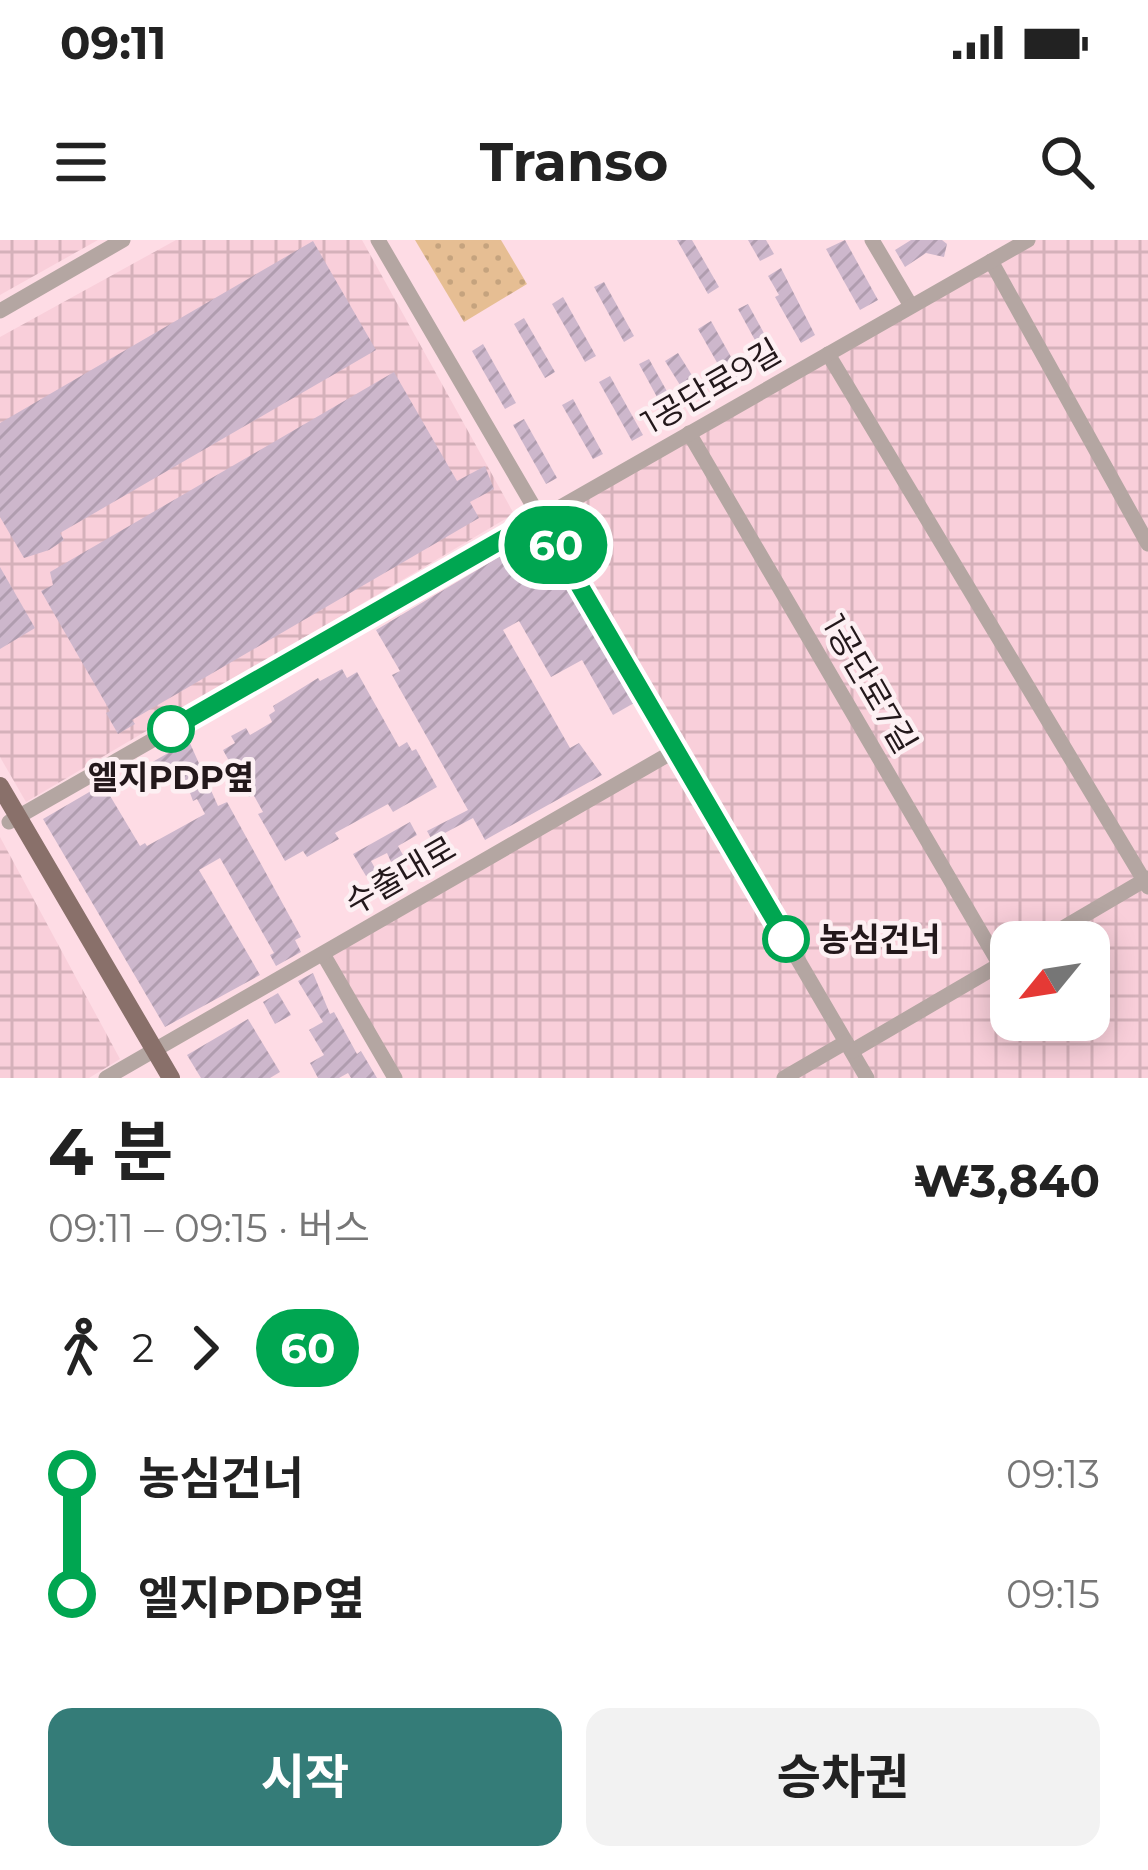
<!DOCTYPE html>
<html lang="ko">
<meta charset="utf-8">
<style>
:root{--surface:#fff;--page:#f2f2f2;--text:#222;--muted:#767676;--accent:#347c78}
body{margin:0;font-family:Montserrat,"Noto Sans KR",sans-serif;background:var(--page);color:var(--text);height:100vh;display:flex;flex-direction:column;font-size:45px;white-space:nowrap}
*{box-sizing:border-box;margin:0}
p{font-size:39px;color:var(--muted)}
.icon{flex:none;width:66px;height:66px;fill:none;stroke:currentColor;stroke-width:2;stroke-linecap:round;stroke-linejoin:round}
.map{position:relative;height:838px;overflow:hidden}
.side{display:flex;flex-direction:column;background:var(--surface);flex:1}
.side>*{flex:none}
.badge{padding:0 24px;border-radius:39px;font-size:42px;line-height:78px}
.needle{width:78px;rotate:240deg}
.buttons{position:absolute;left:990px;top:681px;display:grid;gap:24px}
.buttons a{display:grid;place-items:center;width:120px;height:120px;border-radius:24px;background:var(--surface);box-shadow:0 6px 30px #0003;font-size:60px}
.map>.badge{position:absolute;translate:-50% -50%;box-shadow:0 0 0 6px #fff}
.legs{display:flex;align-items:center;gap:18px;height:132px;padding:0 48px;font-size:39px}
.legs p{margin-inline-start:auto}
.summary{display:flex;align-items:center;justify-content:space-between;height:204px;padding:0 48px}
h1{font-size:66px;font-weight:700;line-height:90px}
.button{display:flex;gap:24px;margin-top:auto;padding:24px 48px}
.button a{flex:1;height:138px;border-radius:24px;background:var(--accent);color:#fff;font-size:48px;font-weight:700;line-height:138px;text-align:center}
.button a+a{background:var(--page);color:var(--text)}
ul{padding:0 48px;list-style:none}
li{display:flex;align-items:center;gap:42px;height:120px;font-size:45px}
li i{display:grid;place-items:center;width:18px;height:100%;margin:0 15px;background:currentColor}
li i::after{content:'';width:30px;height:30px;margin:-15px;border:9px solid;border-radius:50%;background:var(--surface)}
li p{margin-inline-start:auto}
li:first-child i{background:linear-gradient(#0000 50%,currentColor 0)}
li:last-child i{background:linear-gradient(currentColor 50%,#0000 0)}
.status{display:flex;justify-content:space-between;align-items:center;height:84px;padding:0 60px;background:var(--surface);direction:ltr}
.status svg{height:33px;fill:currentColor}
header{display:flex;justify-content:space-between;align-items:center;height:156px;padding:0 48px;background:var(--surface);font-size:54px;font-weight:700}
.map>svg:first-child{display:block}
.industrial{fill:url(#industrial-grid);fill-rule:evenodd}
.green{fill:url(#green-dots)}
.building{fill:url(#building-hatch)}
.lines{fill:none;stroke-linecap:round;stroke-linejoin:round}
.minor{stroke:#b4a6a2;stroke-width:15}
.major{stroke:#89706a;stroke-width:18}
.line-1-casing{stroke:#fff;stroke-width:27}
.line-1{stroke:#00a651;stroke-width:18}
.stop-1-dot{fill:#fff;stroke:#00a651;stroke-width:6}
.labels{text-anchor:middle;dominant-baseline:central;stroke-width:9;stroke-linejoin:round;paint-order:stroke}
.street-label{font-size:33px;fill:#23181b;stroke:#fdf0f3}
.stop-label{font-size:33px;font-weight:bold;fill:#23181b;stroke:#fdf0f3}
</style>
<div class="status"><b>09:11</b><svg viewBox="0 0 49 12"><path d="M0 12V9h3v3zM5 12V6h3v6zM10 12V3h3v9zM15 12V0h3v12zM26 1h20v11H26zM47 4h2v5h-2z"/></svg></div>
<header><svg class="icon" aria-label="menu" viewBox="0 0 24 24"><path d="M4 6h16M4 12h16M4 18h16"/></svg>Transo<svg class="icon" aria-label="search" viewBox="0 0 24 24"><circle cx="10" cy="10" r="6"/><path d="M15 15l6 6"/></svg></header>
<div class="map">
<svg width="1148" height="838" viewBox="0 0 1148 838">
<defs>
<pattern id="industrial-grid" width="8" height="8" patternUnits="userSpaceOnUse" patternTransform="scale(3)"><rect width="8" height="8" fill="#f9cfda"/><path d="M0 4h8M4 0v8" fill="none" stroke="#d5b1ba"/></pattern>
<pattern id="green-dots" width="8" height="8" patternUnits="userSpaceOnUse" patternTransform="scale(3)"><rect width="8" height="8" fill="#e6be93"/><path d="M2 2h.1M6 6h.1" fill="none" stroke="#c5a37e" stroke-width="1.8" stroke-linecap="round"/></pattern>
<pattern id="building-hatch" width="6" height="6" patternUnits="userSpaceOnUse" patternTransform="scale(3)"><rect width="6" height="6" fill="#cdb7cc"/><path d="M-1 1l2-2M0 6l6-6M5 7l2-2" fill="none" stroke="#b09daf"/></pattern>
</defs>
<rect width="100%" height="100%" fill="#fedce5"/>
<g class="industrial">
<path d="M0,0H98L0,55Z"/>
<path d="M176,0H362L514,274L26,562L0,517V97Z"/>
<path d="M1028,0H1148V838H395L323,714L675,510L540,278ZM1011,702H1089V780H1011Z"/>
<path d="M0,597L120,819L89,838H0Z"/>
</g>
<path class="green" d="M415,0H501L527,44L464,82Z"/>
<g class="building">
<path d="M677,0H692L719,47L708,54Z"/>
<path d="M748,0H766L774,14L760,21Z"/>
<path d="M845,0L878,60L860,70L826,9Z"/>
<path d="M911,0H942L947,4L944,17L926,13L905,27L895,10Z"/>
<path d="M313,1L376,110L60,293L64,300L49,310L24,318L0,277V183Z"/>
<path d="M781,28L815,95L801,103L775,57L779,55L768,36Z"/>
<path d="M604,42L634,96L624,102L594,47Z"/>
<path d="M563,57L596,116L585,122L552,64Z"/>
<path d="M748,64L778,119L768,124L738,69Z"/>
<path d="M524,78L555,132L545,138L514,84Z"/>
<path d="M711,81L745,142L732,149L698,89Z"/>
<path d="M483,104L516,163L505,169L472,111Z"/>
<path d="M678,113L698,145L685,153L665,121Z"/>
<path d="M649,119L679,173L669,179L639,124Z"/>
<path d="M394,132L457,241L485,226L494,249L470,262L479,278L132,480L135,484L118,494L106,473L110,471L41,351L53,345L50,332Z"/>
<path d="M610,136L643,195L632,201L599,142Z"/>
<path d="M573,159L603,214L593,219L562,165Z"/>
<path d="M524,179L557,238L546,244L513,185Z"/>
<path d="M536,295L634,463L613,475L582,420L551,437L519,381L503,390L570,508L579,503L602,535L485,600L473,578L443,594L452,610L441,616L427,591L468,570L392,435L400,431L376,390Z"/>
<path d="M0,327L35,388L0,409Z"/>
<path d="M342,429L347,438L357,432L399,507L407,502L412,511L416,509L437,547L393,572L388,564L335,593L339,599L307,617L303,611L285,621L258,574L263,572L253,554L249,557L223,510L235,503L231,496L246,488L250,495L272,482L269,475L275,471L273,466L318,438L320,441Z"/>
<path d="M189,501L218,566L227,562L301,697L295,700L301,712L276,726L270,715L274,713L220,618L199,630L260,735L165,787L43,579L103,544L140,606L145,603L147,606L205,574L197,559L193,561L183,534L155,550L142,528Z"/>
<path d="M410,582L417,595L398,606L403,615L391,622L387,613L371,621L376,630L366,636L353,614Z"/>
<path d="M313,733L330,774L334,772L357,814L361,811L377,838H351L348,833L339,838H318L310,823L324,815L309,790L323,782L298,741Z"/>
<path d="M278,753L291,775L275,784L263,762Z"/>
<path d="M248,779L280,832L270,838H201L187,815Z"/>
</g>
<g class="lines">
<g class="minor">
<path d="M378,0L867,838"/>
<path d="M872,0L911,66"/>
<path d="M991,21L1148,304"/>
<path d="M0,71L123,0"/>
<path d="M828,114L1148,647"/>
<path d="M689,193L1000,725"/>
<path d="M9,582L1028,0"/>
<path d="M1039,702L1148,638"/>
<path d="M323,714L395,838"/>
<path d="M852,811L1011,718"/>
<path d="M106,838L676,510"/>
<path d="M784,838L846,802"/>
</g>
<path class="major" d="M0,546L171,838"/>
</g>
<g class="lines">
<g class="line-1-casing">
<path id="line-1" d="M171,489L540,278L786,699"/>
</g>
<use href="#line-1" class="line-1"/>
</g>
<g class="stop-1-dot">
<circle cx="171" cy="489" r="21"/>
<circle cx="786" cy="699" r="21"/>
</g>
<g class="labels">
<g class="street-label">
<text transform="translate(711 146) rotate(-30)">1공단로9길</text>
<text transform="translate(870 444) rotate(60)">1공단로7길</text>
<text transform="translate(400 635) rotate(-30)">수출대로</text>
</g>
<g class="stop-label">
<text x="171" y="537">엘지PDP옆</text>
<text x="819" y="699" text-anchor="start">농심건너</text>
</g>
</g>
</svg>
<div class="buttons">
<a><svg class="needle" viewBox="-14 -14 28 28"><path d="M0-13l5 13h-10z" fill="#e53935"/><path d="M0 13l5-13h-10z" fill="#767676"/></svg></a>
</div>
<b class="badge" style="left:556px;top:305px;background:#00a651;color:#fff">60</b>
</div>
<section class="side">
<div class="summary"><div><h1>4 분</h1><p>09:11 – 09:15 · 버스</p></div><b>₩3,840</b></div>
<div class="legs"><svg class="icon" aria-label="walk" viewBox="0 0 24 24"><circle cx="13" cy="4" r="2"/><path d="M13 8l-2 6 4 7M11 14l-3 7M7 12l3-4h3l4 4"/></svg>2<svg class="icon" aria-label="forward" viewBox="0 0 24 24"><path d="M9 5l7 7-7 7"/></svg><b class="badge" style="background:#00a651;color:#fff">60</b></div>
<ul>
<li><i style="color:#00a651"></i><b>농심건너</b><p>09:13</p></li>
<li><i style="color:#00a651"></i><b>엘지PDP옆</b><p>09:15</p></li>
</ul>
<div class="button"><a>시작</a><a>승차권</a></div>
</section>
